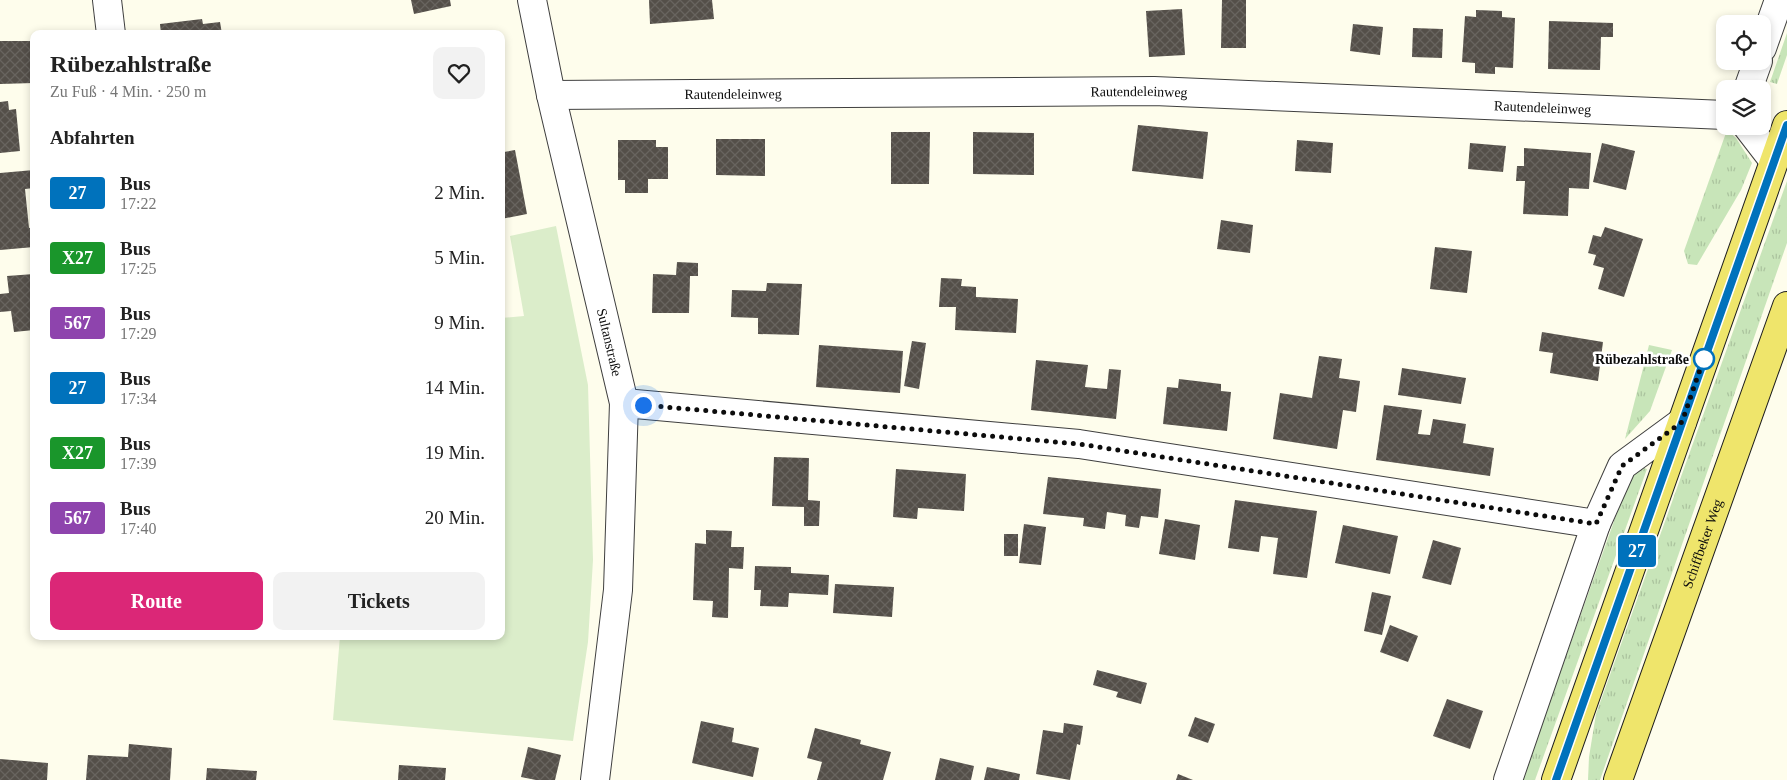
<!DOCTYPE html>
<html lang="de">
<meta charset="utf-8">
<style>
:root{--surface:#fff;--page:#f2f2f2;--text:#222;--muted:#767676;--accent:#db2777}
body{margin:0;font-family:Georgia,serif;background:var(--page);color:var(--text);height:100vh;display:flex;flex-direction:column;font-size:19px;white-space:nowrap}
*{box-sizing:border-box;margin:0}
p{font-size:16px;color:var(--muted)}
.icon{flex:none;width:28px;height:28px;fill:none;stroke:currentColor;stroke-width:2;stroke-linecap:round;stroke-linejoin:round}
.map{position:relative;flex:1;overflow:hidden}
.details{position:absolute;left:30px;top:30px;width:475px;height:610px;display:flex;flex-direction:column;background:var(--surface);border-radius:10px;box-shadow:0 2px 8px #0003}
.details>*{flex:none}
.badge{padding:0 10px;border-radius:4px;font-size:18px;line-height:32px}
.fabs{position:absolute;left:1716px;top:15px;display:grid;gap:10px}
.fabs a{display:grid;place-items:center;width:55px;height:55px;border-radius:10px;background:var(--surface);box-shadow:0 2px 8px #0003;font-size:25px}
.you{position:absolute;width:25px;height:25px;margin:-12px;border:4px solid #fff;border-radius:50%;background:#1a73e8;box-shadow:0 0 0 8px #1a73e833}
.map>.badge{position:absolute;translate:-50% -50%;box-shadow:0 0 0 2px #fff}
h2{padding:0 20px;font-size:19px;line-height:45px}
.round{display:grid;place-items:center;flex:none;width:52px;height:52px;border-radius:10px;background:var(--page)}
.summary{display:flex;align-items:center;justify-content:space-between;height:85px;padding:0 20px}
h1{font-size:24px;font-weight:700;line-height:38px}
.action{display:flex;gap:10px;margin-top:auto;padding:10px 20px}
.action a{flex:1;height:58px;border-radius:10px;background:var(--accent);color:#fff;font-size:20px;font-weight:700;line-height:58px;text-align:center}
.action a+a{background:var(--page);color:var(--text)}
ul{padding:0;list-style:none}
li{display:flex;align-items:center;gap:15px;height:65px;padding:0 20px}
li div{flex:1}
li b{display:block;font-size:19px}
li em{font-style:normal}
li .badge{min-width:55px;font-weight:700;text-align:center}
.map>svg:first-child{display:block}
.grass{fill:url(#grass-tufts)}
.pitch{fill:#dbedca}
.building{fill:url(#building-cross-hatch)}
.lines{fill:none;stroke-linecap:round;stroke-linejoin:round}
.minor-casing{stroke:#3f3f3f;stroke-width:30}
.major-casing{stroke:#1d1d1d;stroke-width:30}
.minor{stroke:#fff;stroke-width:28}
.major{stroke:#efe56b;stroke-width:28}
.line-casing{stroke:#fff;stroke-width:11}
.line{stroke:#0072bc;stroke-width:8}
.walk{stroke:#0c0c0c;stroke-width:5;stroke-dasharray:0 9}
.stop-dot{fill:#fff;stroke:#0072bc;stroke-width:2.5}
.labels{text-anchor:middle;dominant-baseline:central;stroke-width:5;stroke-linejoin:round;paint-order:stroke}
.street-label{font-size:14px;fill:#0c0c0c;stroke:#fff}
.stop-label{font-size:14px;font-weight:bold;fill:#0c0c0c;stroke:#fff;text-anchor:end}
</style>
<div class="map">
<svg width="1787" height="780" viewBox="0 0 1787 780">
<defs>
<pattern id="grass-tufts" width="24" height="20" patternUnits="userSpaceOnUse" patternTransform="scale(1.25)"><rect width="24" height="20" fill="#c8e5b9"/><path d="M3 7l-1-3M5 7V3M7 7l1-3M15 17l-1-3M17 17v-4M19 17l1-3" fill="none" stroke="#abc39e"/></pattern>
<pattern id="building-cross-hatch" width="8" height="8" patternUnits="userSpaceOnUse" patternTransform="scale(1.25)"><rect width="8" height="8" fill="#544f49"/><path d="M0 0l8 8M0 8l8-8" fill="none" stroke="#68645f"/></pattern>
</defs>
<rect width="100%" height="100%" fill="#fefdec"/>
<g class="grass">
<path d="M1787,33V55L1777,84L1770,82Z"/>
<path d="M1727,130L1736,138L1752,163L1741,190L1697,265L1688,264L1684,251Z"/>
<path d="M1787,181V243L1600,780H1588L1589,757L1596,714Z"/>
<path d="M1649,345L1672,350L1650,411L1625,439Z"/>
<path d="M1634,465L1647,469L1535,780H1522Z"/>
</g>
<path class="pitch" d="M556,226L588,385L593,560L588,642L573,741L333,720L340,636H501V318L524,316L510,236Z"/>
<g class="building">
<path d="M411,0H450L451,6L414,14Z"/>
<path d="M649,0H712L714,19L650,24Z"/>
<path d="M1222,0H1246V48H1221Z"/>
<path d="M1182,9L1185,55L1149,57L1146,11Z"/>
<path d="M1476,10L1502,11V17L1515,18L1513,68L1495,67V74L1475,73V63L1462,62L1465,16L1476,17Z"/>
<path d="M202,19L203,24L220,22L222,34H161L160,24Z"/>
<path d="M1549,21L1613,23V37H1601L1600,70L1548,69Z"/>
<path d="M1353,24L1383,27L1380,55L1350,51Z"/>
<path d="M1413,28L1443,29L1442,58L1412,57Z"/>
<path d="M0,41H34V83L0,84Z"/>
<path d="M8,101L9,110L16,109L20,151L0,153V102Z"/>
<path d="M1138,125L1208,132L1203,179L1132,171Z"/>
<path d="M891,132H930L929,184H891Z"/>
<path d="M973,132L1034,133V175L973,174Z"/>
<path d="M716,139H765V176L716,175Z"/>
<path d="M618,140H656V147H668V179H648V193H625V180H618Z"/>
<path d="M1297,140L1333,143L1331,173L1295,171Z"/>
<path d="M501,142L504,152L515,150L527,214L501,219Z"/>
<path d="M1470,143L1506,146L1503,172L1468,169Z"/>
<path d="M1602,143L1635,151L1626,190L1593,182Z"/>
<path d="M1524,148L1591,153L1589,189L1569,188L1568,216L1523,214L1525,181H1516L1517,166H1524Z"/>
<path d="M34,170V188L25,189L29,228L34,227V247L0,250V173Z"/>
<path d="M1221,220L1253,225L1250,253L1217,249Z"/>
<path d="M1605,227L1643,239L1624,297L1598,289L1604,268L1593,265L1596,255L1588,253L1593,235L1601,237Z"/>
<path d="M1435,247L1472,251L1467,293L1430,289Z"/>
<path d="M677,262L698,263V276H690L689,313H652L653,274L676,275Z"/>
<path d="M34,274V330L14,332L11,311L0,312V294L9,293L7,276Z"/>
<path d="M941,278L962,279L961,286L976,287V297L1018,299L1016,333L955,330L956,307H939Z"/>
<path d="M767,283L802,284L799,335L758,334V318L731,317L732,290L766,291Z"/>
<path d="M1542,332L1603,342L1598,381L1550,373L1553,353L1539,351Z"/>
<path d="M912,341L926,343L919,389L904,386Z"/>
<path d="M819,345L903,351L900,393L816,387Z"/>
<path d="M1319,356L1342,359L1339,378L1360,381L1356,412L1343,410L1337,449L1273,439L1280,393L1312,398Z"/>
<path d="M1036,360L1088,365L1085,387L1107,389L1109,369L1121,370L1116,419L1031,410Z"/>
<path d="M1402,368L1466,378L1461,404L1398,395Z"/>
<path d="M1179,379L1221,384V391L1231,392L1227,431L1163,424L1167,387L1178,388Z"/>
<path d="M1384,405L1422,410L1418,434L1430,435L1433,419L1466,424L1463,443L1494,448L1490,476L1376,460Z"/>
<path d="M774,457L809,458L808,500L820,501L819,526H804V507L772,506Z"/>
<path d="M896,469L966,474L964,511L918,508L917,519L893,517Z"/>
<path d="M1048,477L1161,489L1158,518L1141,516L1139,528L1125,526L1126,515L1107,512L1105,529L1083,526L1084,518L1043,514Z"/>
<path d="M1235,500L1317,511L1307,578L1273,574L1278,538L1261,536L1259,552L1228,548Z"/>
<path d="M1165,519L1200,525L1195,560L1159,554Z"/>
<path d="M1024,524L1046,527L1041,565L1019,563Z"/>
<path d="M1343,525L1398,536L1390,574L1335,563Z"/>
<path d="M706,530L732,531L731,547H744L743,569L729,568L728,618L712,617L713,601L693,600L695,543L706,544Z"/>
<rect x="1004" y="534" width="14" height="22"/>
<path d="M1433,540L1461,548L1451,585L1422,578Z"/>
<path d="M755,566L791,567V573L829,575L828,595L789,593L788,607L760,606L761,590H754Z"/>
<path d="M835,584L894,587L892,617L833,613Z"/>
<path d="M1372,592L1391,596L1382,635L1364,631Z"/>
<path d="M1390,625L1418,636L1408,662L1380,652Z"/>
<path d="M1097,670L1147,683L1141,704L1116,697L1118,692L1093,685Z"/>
<path d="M1447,699L1483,711L1470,749L1433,736Z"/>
<path d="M1195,717L1215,724L1208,743L1188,736Z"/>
<path d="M701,721L734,728L732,742L759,748L753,777L692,763Z"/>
<path d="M1064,723L1083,726L1080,745L1077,744L1070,780L1036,774L1043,730L1063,733Z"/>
<path d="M815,728L861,740L860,744L891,752L883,780H817L822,762L807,758Z"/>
<path d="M129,744L172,748L170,780H86L88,755L128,757Z"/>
<path d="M528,747L561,755L555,780H536L521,777Z"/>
<path d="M940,758L974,766L971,780H935Z"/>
<path d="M0,759L48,763L47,780H0Z"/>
<path d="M399,765L446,768L445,780H398Z"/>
<path d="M987,767L1020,774L1019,780H984Z"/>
<path d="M207,768L257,771L256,780H206Z"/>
<path d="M1178,774L1193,780H1176Z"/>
</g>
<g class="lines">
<g class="minor-casing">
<g id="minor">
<path d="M107,0L111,34"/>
<path id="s1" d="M532,0L551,95L624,403L618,590L595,780"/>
<path d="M1762,48L1779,0"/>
<path d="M1748,89L1758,61"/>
<path id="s2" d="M551,95L1154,91L1725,115"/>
<path d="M1747,126L1774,161"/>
<path d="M624,403L1079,444L1596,524"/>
<path d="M1508,780L1596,524L1622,466L1682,422"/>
</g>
</g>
<g class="major-casing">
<g id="major">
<path d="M1556,780L1787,125"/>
<path id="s3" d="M1618,780L1787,306"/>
</g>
</g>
<use href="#minor" class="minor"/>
<use href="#major" class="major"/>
</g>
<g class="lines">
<g class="line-casing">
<path id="line" d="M1556,780L1787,125"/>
</g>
<use href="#line" class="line"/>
<path class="walk" d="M643,405L1079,444L1596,524L1622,466L1682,422L1704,358V359"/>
</g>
<circle class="stop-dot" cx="1704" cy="359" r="10"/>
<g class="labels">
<g class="street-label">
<text stroke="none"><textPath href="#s2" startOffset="588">Rautendeleinweg</textPath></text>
<text stroke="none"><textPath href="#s2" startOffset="182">Rautendeleinweg</textPath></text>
<text stroke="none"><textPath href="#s2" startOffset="992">Rautendeleinweg</textPath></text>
<text stroke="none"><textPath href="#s1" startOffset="351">Sultanstraße</textPath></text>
<text stroke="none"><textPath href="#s3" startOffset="251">Schiffbeker Weg</textPath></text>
</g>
<g class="stop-label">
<text x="1689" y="359">Rübezahlstraße</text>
</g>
</g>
</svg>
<div class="fabs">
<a><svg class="icon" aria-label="locate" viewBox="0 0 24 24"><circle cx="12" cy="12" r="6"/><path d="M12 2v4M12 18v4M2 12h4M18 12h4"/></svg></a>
<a><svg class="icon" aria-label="layers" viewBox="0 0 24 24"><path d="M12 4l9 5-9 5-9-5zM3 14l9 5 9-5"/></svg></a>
</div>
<div class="you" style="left:643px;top:405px"></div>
<b class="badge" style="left:1637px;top:551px;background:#0072bc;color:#fff">27</b>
<section class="details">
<div class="summary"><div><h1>Rübezahlstraße</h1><p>Zu Fuß · 4 Min. · 250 m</p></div><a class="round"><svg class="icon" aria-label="heart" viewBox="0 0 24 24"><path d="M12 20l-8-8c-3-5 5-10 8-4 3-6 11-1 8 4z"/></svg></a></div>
<h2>Abfahrten</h2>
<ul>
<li><span class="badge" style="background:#0072bc;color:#fff">27</span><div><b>Bus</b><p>17:22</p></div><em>2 Min.</em></li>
<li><span class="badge" style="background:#1a962b;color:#fff">X27</span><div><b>Bus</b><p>17:25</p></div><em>5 Min.</em></li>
<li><span class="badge" style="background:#8e44ad;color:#fff">567</span><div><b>Bus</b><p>17:29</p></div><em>9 Min.</em></li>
<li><span class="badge" style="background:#0072bc;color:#fff">27</span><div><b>Bus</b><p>17:34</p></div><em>14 Min.</em></li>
<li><span class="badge" style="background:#1a962b;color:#fff">X27</span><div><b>Bus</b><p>17:39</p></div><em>19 Min.</em></li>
<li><span class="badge" style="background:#8e44ad;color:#fff">567</span><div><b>Bus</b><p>17:40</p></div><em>20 Min.</em></li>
</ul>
<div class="action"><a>Route</a><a>Tickets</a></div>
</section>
</div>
